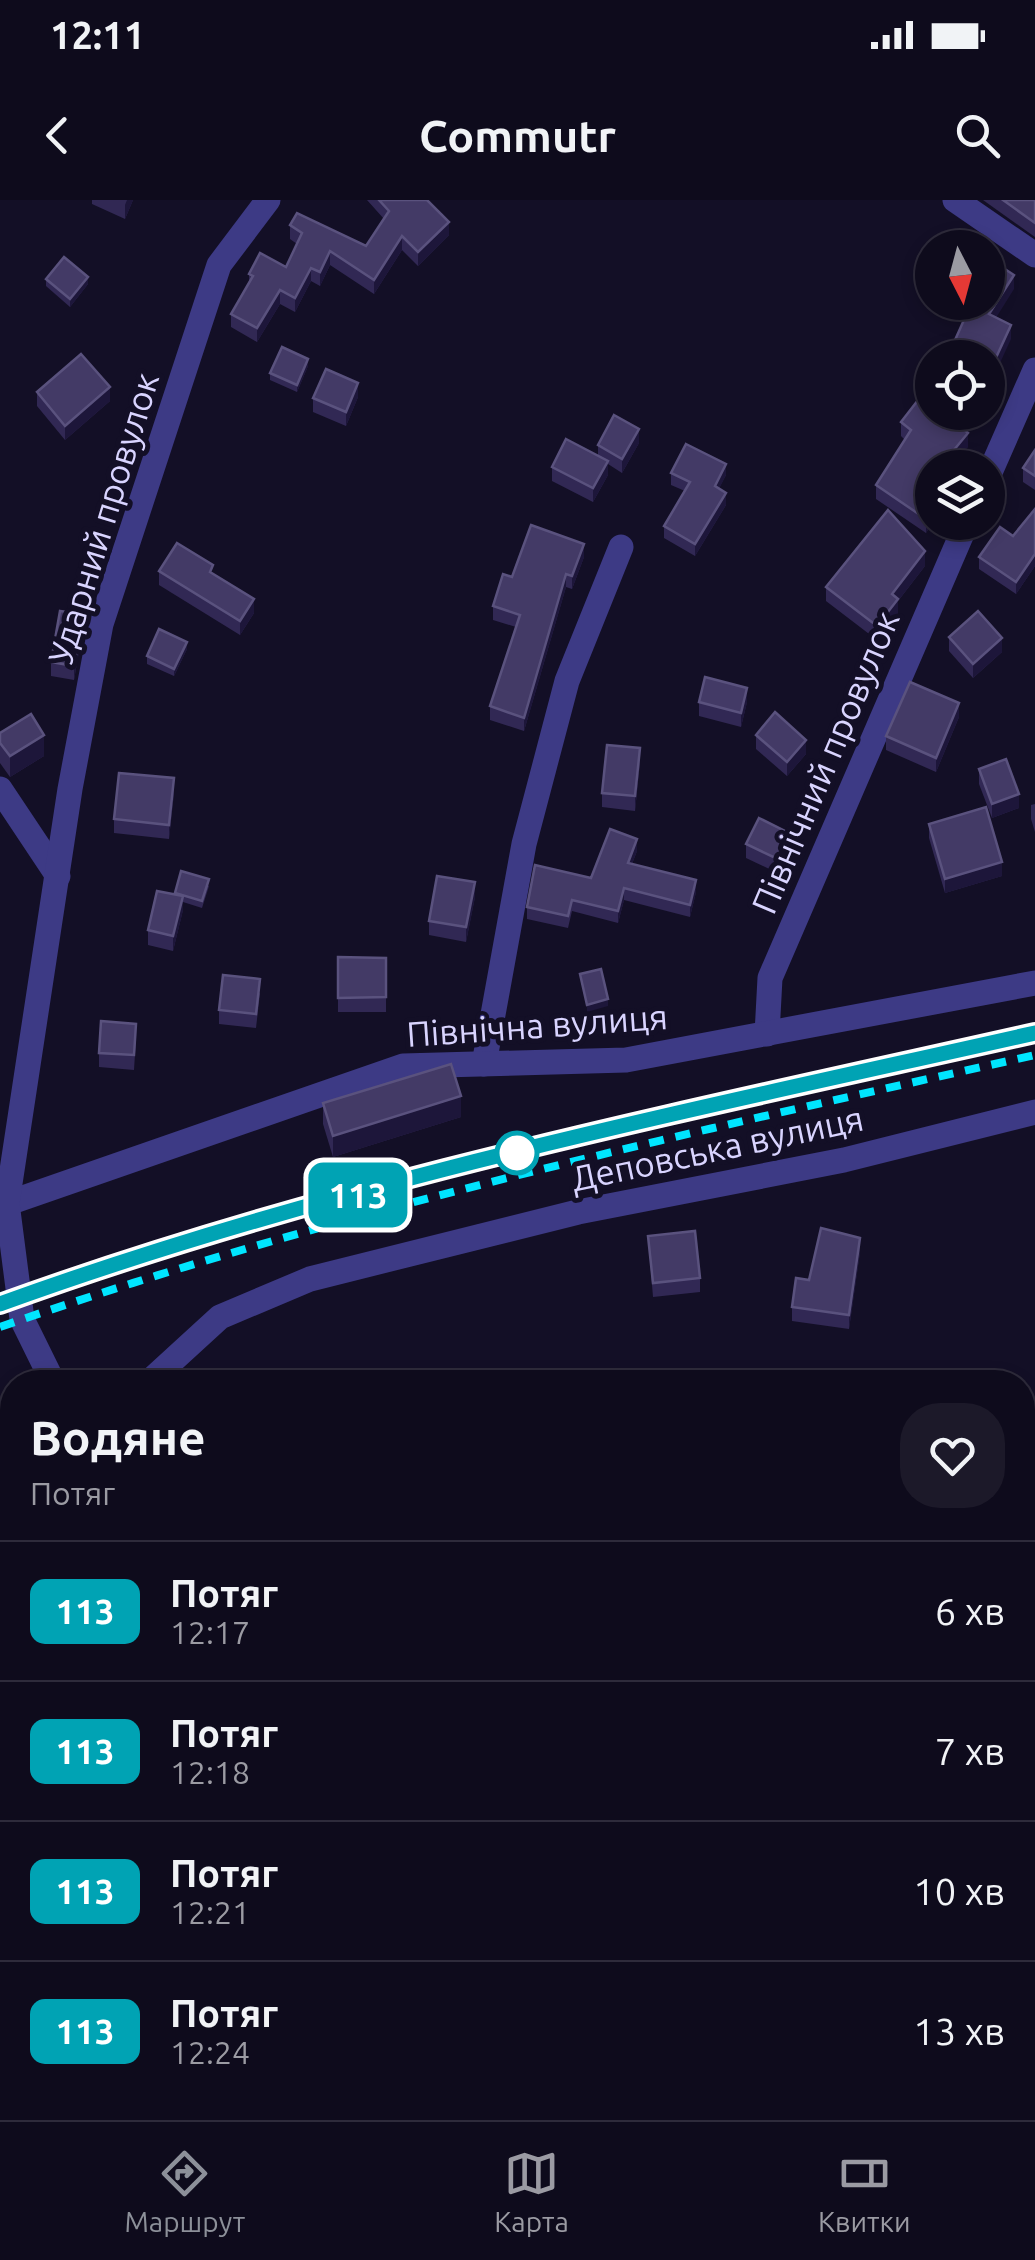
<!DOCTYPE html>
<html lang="uk">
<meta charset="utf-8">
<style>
:root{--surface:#0e0b1c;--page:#1c1929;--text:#f1f3f6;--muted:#9b9ba3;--line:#2e2b3b;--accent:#8c9099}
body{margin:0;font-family:Ubuntu,sans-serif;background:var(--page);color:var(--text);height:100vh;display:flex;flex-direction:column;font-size:38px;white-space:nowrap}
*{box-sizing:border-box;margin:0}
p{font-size:32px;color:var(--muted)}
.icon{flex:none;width:55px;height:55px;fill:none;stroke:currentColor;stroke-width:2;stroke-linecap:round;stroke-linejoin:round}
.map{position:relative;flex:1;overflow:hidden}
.details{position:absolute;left:0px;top:1170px;width:1035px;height:750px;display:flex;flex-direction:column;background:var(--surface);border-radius:40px 40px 0 0;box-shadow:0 5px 15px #0003,0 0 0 2px var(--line)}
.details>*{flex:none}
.badge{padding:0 20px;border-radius:15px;font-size:35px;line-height:65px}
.needle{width:65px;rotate:174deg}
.buttons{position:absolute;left:915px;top:30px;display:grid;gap:20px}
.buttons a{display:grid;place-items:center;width:90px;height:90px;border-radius:50%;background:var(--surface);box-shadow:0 5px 15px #0003,0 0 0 2px var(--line);font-size:50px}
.map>.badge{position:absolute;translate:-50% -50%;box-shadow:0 0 0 5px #fff}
.round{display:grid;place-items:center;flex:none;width:105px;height:105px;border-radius:40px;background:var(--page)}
.overview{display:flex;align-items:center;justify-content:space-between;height:170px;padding:0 30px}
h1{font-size:48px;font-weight:700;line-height:75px}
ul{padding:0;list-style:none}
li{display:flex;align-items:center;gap:30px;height:140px;padding:0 30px;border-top:2px solid var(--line)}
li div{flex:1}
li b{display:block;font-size:38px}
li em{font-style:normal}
li .badge{min-width:110px;font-weight:700;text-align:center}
.status{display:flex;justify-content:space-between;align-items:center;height:70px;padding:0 50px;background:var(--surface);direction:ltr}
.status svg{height:28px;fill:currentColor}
header{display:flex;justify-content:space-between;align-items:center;height:130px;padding:0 30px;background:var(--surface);font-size:45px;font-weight:700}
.tabs{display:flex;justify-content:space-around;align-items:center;height:140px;border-top:2px solid var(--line);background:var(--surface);font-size:28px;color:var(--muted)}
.tabs a{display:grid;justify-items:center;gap:5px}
.tabs .selected{color:var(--accent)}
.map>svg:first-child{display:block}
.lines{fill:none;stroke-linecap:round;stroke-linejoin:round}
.minor{stroke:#3d3a85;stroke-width:25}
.rail{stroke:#00e5ff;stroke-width:8;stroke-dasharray:15 12;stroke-linecap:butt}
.wall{fill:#312854}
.shaded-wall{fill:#1d163a}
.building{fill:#433a66;stroke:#5a527e;stroke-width:2.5}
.line-casing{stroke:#fff;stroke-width:22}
.line{stroke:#00a3b4;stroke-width:15}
.stop-dot{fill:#fff;stroke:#00a3b4;stroke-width:5}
.labels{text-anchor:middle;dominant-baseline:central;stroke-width:10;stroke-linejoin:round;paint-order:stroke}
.street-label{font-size:35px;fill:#d9d4ff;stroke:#130f26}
</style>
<div class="status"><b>12:11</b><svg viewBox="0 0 49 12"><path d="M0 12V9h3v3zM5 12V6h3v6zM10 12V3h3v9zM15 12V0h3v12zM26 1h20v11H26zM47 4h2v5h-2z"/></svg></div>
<header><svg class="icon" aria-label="back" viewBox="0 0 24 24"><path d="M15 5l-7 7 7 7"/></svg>Commutr<svg class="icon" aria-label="search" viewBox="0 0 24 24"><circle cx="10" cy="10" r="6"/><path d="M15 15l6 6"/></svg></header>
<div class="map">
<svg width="1035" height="1920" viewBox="0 0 1035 1920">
<rect width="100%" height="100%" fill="#130f26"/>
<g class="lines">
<g class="minor">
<path d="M955,0L1035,55"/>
<path d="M988,277L1035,170"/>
<path d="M0,589L58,676"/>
<path d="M767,834L770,778L967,322"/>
<path d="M484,864L524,644L567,481L621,347"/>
<path d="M0,1006L403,866L626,860L1035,783"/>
<path d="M53,1182L22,1119L7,1003L70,589L101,424L219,65L268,0"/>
<path d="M149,1182L220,1117L310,1079L578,1012L844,960L1035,912"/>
<path d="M0,1265L12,1261"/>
<path d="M1022,1431L1035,1434"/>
<path d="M0,1736L12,1734"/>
<path d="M91,1920L92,1908"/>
</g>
<g class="rail">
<path d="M0,1104C335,983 688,910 1035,833"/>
<path d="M0,1127C337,1010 687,933 1035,855"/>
</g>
</g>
<g class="wall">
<path d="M92,0H133L125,19L92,4Z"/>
<path d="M367,0H427L449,35L418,66L402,50L374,94L330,65L320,86L311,81L295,112L280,104L257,142L231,127V114L249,84V74L286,67L297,44L290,39V25L366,46L384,19Z"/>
<path d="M983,0H1035V37Z"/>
<path d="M46,79L88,84L70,107L46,86Z"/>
<path d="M308,166L297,192L270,180V173Z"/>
<path d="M37,192L110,201L65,240L37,206Z"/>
<path d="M358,197L346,226L313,212V198Z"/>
<path d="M901,222L968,247L932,268L933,322L926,333L876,299V285L905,240L901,236Z"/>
<path d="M639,243L622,273L608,264V275L593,302L552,281V267L598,256V245Z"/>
<path d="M1035,250V290L1023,282V268Z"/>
<path d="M671,273L726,275L719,288L726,305L695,356L664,338V326L685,291L671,285Z"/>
<path d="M1035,309V366L1016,394L979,369V357L1013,336Z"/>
<path d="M584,357L572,389L566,387L524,531L490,520V506L516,427L493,420V406L512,377Z"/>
<path d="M925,366L898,401V413L877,440L826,401V387Z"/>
<path d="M159,371L213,374L254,413L240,435L159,385Z"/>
<path d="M83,428L74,480L51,476V462Z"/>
<path d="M949,437L1002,452L973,478L949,451Z"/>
<path d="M187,449L174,476L147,464V456Z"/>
<path d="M699,502H747L741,527L699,516Z"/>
<path d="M959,517L936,572L886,550V536Z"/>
<path d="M0,533L44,556L10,577L0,563Z"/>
<path d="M756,535L806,554L787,576L756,549Z"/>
<path d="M640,562L635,611L602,607V593Z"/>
<path d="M979,569L1019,608L992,618L979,584Z"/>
<path d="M174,593L169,639L114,633V619Z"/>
<path d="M1035,604V632L1031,619V605Z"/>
<path d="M929,624L1002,676L945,693L929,638Z"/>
<path d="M746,644L795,650L782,675L746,658Z"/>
<path d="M637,651L632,664L696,692L690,717L624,700L618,723L572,711L568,728L527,719V707L591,678Z"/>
<path d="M181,671L209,686L202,708L183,702V710L173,751L148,745V730L175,695Z"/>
<path d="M475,697L466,742L429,735V721Z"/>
<path d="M338,757L386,758V812H338Z"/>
<path d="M260,793L256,828L219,824V810Z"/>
<path d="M136,838L134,870L99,867V853Z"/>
<path d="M323,903L461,917L333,957L323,924Z"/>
<path d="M648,1036L700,1078V1092L653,1097Z"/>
<path d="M860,1052L849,1129L792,1121V1107L809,1080Z"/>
<path d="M12,1268V1472H0V1347Z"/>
<path d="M1022,1460L1035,1464V1549L1028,1547L1022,1567Z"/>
<rect x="0" y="1663" width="12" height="53"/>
<path d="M4,1770H12V1820H6Z"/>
<rect x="134" y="1908" width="52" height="12"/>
</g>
<g class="shaded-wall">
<path d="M127,0H133L125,19V5Z"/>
<path d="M449,22V35L418,66V52Z"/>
<path d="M402,36V50L374,94V80Z"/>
<path d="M330,51V65L320,86V72Z"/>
<path d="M311,68V81L295,112V98Z"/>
<path d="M1014,75V89L989,129V114Z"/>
<path d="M88,77V84L70,107V99Z"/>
<path d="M280,90V104L257,142V128Z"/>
<path d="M1011,125V139L988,189V175Z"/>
<path d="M308,159V166L297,192V185Z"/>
<path d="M358,183V197L346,226V212Z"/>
<path d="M110,187V201L65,240V226Z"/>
<path d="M639,229V243L622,273V259Z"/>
<path d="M968,233V247L950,268H939Z"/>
<path d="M608,261V275L593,302V288Z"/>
<path d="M726,264V275L715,297V286Z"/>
<path d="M726,293V305L695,356V344Z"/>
<path d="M932,308L933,322L926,333V319Z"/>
<path d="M584,344V357L572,389V376Z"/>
<path d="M925,351V366L898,401V413L877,440V426L892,394Z"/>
<path d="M1035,354V366L1016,394V382Z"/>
<path d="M566,374V387L524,531V518Z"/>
<path d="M254,399V413L240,435V421Z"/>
<path d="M83,414V428L74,480V466Z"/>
<path d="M1002,438V452L973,478V464Z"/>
<path d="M187,442V449L174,476V469Z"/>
<path d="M747,488V502L741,527V513Z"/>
<path d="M959,503V517L936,572V558Z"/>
<path d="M44,535V556L10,577V556Z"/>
<path d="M806,540V554L787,576V562Z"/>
<path d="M640,548V562L635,611V596Z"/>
<path d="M174,578V593L169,639V625Z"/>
<path d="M1019,594V608L992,618V604Z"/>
<path d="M795,636V650L782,675V661Z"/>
<path d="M637,639V651L628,674V663Z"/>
<path d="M1002,662V676L945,693V679Z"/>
<path d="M696,680V692L690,717V705Z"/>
<path d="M475,682V697L466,742V727Z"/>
<path d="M624,688V700L618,723V711Z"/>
<path d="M183,696V710L173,751V736Z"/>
<path d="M608,799V806L587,812V805Z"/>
<path d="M461,896V917L333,957V936Z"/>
<path d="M860,1038V1052L849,1129V1115Z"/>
<path d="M1028,1533V1547L1022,1567V1553Z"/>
</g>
<g class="building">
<path d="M379,0H427L449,22L418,52L402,36L374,80L330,51L320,72L311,68L295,98L280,90L257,128L231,114L253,76L249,74L260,53L286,67L302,33L290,25L297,13L366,46L389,11Z"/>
<path d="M1003,0H1035V23Z"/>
<path d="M64,57L88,77L70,99L46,79Z"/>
<path d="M988,58L1014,75L989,114L1011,125L988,175V158H947L972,102H988Z"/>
<path d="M282,147L308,159L297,185L270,173Z"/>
<path d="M81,154L110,187L65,226L37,192Z"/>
<path d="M326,169L358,183L346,212L313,198Z"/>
<path d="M922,195L932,203V212H943L968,233L939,268H932V308L926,319L876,285L911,230L901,222Z"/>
<path d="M614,215L639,229L622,259L598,245Z"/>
<path d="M566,239L608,261L593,288L552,267Z"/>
<path d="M686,244L726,264L715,286L726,293L695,344L664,326L690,282L671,273Z"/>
<path d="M1035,250V276L1023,268Z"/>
<path d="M1035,309V354L1016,382L979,357L1000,327L1013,336Z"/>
<path d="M888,310L925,351L892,394L898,399L877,426L826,387Z"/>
<path d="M531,325L584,344L572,376L566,374L524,518L490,506L520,415L493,406L503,374L512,377Z"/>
<path d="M177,343L213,365L210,372L254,399L240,421L159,371Z"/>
<path d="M60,411L83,414L74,466L51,462Z"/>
<path d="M978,411L1002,438L973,464L949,437Z"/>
<path d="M159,429L187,442L174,469L147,456Z"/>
<path d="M705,477L747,488L741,513L699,502Z"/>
<path d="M910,482L959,503L936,558L886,536Z"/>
<path d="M775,512L806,540L787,562L756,535Z"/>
<path d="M31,514L44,535L10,556L0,543V533Z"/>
<path d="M607,545L640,548L635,596L602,593Z"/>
<path d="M1006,559L1019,594L992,604L979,569Z"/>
<path d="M119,573L174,578L169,625L114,619Z"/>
<path d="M986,607L1002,662L945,679L929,624Z"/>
<path d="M759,618L795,636L782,661L746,644Z"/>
<path d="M610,629L637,639L628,663L696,680L690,705L624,688L618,711L572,700L568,716L527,707L535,665L591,678Z"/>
<path d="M181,671L209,679L202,701L175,693Z"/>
<path d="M437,676L475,682L466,727L429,721Z"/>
<path d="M157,691L183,696L173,736L148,730Z"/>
<path d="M338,757L386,758V797L338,798Z"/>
<path d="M601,769L608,799L587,805L580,774Z"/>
<path d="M223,775L260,779L256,814L219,810Z"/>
<path d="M101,821L136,824L134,855L99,853Z"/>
<path d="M451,864L461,896L333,936L323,903Z"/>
<path d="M821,1028L860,1038L849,1115L792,1107L796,1078L809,1080Z"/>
<path d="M695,1031L700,1078L653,1083L648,1036Z"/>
<path d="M364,1172L405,1182H361Z"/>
<path d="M1,1268H12V1458H0Z"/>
<path d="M1022,1460L1035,1464V1535L1028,1533L1022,1553Z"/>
<rect x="0" y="1663" width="12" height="39"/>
<path d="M4,1770H12V1806H6Z"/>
<path d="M134,1908H186V1919L134,1918Z"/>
<path d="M281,1908H326L322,1920H278Z"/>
</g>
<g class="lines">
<g class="line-casing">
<path id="line" d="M0,1104C335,982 688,911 1035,833"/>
</g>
<use href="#line" class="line"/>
</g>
<circle class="stop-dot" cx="517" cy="953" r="20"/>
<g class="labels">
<g class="street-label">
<text transform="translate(103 318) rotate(-73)">Ударний провулок</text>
<text transform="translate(825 562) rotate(-67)">Північний провулок</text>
<text transform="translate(537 825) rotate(-4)">Північна вулиця</text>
<text transform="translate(717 948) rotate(-12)">Деповська вулиця</text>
</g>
</g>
</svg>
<div class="buttons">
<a><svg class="needle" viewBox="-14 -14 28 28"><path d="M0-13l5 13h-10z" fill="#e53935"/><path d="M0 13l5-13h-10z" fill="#9b9ba3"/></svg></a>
<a><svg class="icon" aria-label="locate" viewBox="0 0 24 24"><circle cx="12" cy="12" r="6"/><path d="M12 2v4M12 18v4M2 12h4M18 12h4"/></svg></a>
<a><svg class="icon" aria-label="layers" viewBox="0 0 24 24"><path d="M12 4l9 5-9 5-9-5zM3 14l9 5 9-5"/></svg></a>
</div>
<b class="badge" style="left:358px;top:995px;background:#00a3b4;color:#fff">113</b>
<section class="details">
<div class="overview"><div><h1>Водяне</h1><p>Потяг</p></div><a class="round"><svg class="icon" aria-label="heart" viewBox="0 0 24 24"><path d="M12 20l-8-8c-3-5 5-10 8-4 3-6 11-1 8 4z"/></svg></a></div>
<ul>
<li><span class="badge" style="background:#00a3b4;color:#fff">113</span><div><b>Потяг</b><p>12:17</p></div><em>6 хв</em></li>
<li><span class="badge" style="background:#00a3b4;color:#fff">113</span><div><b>Потяг</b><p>12:18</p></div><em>7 хв</em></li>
<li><span class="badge" style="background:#00a3b4;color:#fff">113</span><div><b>Потяг</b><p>12:21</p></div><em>10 хв</em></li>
<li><span class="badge" style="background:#00a3b4;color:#fff">113</span><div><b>Потяг</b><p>12:24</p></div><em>13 хв</em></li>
</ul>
</section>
</div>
<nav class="tabs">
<a class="selected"><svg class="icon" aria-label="directions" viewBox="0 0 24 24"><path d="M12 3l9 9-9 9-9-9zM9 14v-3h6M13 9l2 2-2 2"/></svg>Маршрут</a>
<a><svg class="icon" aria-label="map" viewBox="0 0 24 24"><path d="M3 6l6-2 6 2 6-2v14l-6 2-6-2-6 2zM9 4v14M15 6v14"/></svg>Карта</a>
<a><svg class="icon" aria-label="tickets" viewBox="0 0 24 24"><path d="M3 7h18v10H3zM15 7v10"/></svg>Квитки</a>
</nav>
